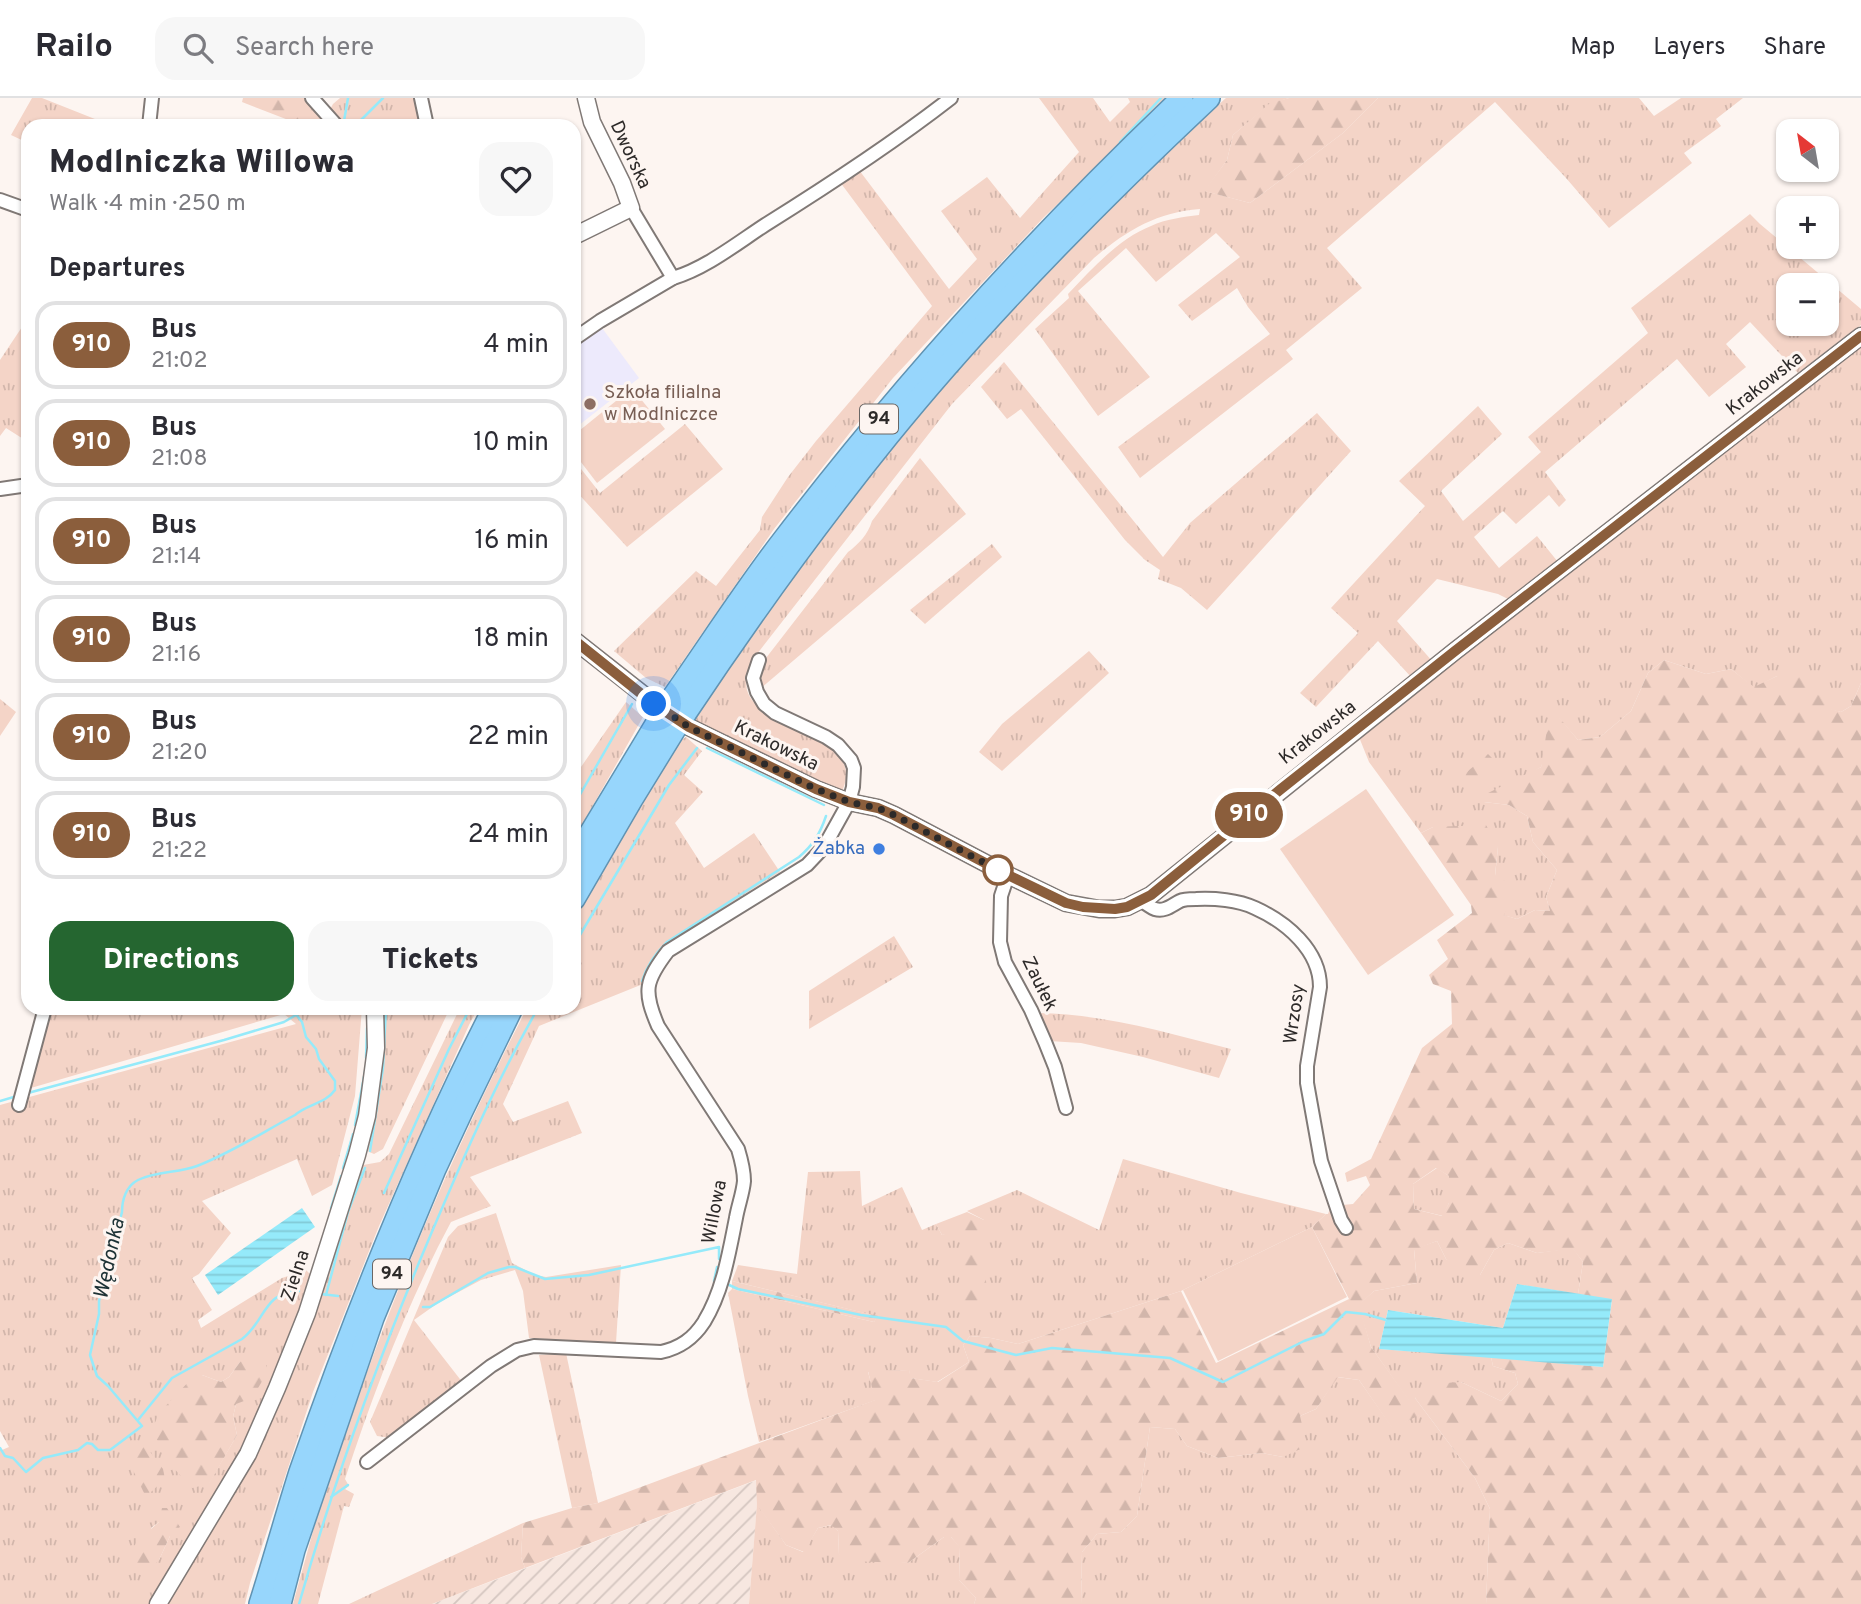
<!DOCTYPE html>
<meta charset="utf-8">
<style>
:root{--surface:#fff;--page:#f7f7f7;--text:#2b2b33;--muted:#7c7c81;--line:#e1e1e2;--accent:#256630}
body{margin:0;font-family:Overpass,sans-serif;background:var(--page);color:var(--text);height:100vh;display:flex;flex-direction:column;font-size:26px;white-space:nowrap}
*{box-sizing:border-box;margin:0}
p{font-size:23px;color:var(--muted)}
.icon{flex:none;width:38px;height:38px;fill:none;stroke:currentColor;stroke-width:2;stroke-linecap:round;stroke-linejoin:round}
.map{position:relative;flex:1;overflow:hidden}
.sheet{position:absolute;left:21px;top:21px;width:560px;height:896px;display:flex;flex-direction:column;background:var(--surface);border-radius:21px;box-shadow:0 2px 5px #0004}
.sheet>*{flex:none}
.badge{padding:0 14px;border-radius:23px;font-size:24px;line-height:46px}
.needle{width:46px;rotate:329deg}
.tools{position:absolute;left:1776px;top:21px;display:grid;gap:14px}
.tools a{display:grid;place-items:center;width:63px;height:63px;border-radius:14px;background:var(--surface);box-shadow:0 2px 5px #0004;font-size:35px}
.you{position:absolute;width:35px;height:35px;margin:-18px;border:5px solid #fff;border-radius:50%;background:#1a73e8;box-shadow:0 0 0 10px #1a73e833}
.map>.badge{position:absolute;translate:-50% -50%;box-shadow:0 0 0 4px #fff}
h2{padding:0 28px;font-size:26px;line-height:63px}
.round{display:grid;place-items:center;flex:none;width:74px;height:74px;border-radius:21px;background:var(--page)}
.headline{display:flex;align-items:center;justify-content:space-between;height:119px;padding:0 28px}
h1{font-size:33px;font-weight:800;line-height:52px}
.action{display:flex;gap:14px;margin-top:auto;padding:14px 28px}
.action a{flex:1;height:80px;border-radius:21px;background:var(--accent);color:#fff;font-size:28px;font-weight:800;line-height:80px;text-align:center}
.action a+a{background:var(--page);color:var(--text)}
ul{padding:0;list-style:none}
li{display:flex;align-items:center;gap:21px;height:88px;margin:0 14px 10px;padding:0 14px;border:4px solid var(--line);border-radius:21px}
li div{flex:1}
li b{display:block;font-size:26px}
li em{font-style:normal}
li .badge{min-width:77px;font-weight:700;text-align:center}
header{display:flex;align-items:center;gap:42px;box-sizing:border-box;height:98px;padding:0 35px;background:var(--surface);border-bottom:2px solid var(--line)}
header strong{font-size:33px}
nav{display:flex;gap:38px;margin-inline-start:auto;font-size:24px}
.search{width:490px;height:63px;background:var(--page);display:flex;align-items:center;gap:18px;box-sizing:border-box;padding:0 24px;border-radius:21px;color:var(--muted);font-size:26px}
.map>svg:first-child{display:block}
.industrial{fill:url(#industrial-furrows)}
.education{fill:#edeafc}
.grass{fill:url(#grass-tufts);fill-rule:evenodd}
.forest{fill:url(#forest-firs);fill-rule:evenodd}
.garden{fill:#f4d4c7}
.water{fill:url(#water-rules)}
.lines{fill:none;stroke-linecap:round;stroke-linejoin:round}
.stream{stroke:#95eafa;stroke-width:2.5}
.minor-casing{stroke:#807976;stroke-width:16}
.tertiary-casing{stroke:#807976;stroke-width:19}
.trunk-casing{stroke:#6193b2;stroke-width:24}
.minor{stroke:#fff;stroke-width:12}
.tertiary{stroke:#fff;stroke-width:16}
.trunk{stroke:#97d6fc;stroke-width:21}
.trunk-bridge-casing{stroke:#6193b2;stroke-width:24;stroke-linecap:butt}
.trunk-bridge{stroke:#97d6fc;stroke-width:21}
.line-casing{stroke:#fff;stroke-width:16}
.line{stroke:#8b5e3c;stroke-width:10}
.walk{stroke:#2d2a29;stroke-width:7;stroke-dasharray:0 12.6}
.education-dot{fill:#8d6e63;stroke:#fdf5f1;stroke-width:2.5}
.shop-dot{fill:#3f7fe0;stroke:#fdf5f1;stroke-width:2.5}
.stop-dot{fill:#fff;stroke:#8b5e3c;stroke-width:3.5}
.labels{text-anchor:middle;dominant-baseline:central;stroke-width:6;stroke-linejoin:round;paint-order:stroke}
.shield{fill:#fdf5f1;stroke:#6b6765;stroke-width:2}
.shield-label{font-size:18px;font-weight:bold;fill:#2d2a29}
.street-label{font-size:19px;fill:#2d2a29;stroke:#fdf5f1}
.education-label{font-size:19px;fill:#785e54;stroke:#fdf5f1;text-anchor:start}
.shop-label{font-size:19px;fill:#366cbe;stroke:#fdf5f1;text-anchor:end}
.water-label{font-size:21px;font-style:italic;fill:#1d3235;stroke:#fdf5f1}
</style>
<header>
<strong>Railo</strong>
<div class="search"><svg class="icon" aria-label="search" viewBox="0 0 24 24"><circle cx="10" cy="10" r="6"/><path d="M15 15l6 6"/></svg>Search here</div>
<nav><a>Map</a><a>Layers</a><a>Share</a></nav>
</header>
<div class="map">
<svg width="1861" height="1506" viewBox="0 0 1861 1506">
<defs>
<pattern id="industrial-furrows" width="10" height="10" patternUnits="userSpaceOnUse" patternTransform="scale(1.75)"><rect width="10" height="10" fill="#f7e7e0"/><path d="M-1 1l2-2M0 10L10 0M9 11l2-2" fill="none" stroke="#d4c6c0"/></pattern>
<pattern id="grass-tufts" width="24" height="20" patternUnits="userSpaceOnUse" patternTransform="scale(1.75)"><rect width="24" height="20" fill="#f4d4c7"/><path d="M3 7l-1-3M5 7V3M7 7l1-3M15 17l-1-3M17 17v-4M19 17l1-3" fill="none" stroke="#d2b6ab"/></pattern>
<pattern id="forest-firs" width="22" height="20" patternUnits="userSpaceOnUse" patternTransform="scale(1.75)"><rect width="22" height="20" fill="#f4d4c7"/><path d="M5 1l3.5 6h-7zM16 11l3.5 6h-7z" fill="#d2b6ab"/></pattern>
<pattern id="water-rules" width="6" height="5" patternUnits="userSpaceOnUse" patternTransform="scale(1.75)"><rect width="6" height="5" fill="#95eafa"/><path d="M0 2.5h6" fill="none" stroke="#81c9d6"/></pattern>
</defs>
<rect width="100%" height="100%" fill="#fdf5f1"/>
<path class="industrial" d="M757,1382V1407L749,1506H432Z"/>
<path class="education" d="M602,230L639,280L574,331V250Z"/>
<g class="grass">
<path d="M32,0H42L110,27L28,28V45L11,37Z"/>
<path d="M340,0H418L422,28H321L333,6Z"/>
<path d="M1039,0H1093L1110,24L1130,4L1128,0H1165L1131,36L1044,119L893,280L774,431L665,589L646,580L614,553L696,473L716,488L760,432L762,419L788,379L816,343L932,208L840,84L859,72L949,191L977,161L941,113L987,79L1020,120L1079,54Z"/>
<path d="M1226,0H1289L1270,6L1233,37L1227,62L1205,93L1250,105L1343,35L1378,0H1639L1654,18L1681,0H1743L1716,21L1721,28L1684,55L1692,65L1609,130L1566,80L1495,4L1327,150L1362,190L1286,252L1293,261L1140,380L1118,349L1270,236L1248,209L1237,190L1192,223L1178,207L1240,159L1216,135L1156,184L1126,150L1078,193L1150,279L1098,318L1035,231L1069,200L1068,196C1092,171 1118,141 1151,128C1166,121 1183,119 1199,117L1200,111C1157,114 1126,133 1094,160L952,306L750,565C749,573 745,585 747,592C758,633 869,637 842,693L712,634L692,623L739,552L851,398L982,243L1160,59Z"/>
<path d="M1750,116L1760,126L1861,211V227L1798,275L1750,224L1726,246L1746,269L1709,299L1677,261L1545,374L1566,402L1559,409L1549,397L1516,426L1503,413L1474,439L1499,470L1537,438L1558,464L1510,502L1498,496L1437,481L1397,523L1433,564L1412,580L1378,543L1316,609L1300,595L1358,535L1331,510L1425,408L1399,383L1478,308L1502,336L1441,393L1463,423L1541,354L1528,339L1648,235L1631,210ZM1788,187H1827V226H1788Z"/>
<path d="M28,220V344L6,330L0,338V262Z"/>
<path d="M1861,248V585L1851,608L1841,614L1828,611L1777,578L1754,590L1731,571L1706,576L1664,562L1648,575L1631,613L1600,639L1578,642L1558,619L1541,669L1484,704L1509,707L1527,718L1533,744L1557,772L1546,799L1550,813L1535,812L1517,821L1503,817L1495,778L1498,749L1433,729L1421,735L1369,664L1359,639L1640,418Z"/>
<path d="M1004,264L1163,459L1190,425L1317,315L1351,353L1207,512L1181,490L1158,481L1160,472L1145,462L1125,442L1021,311L1007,321L981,289Z"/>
<path d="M685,326L723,371L627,449L574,391V362L600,395Z"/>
<path d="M920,360L966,416L760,591L758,574L766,560L848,454C859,446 868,436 872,423Z"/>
<path d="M992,446L1002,459L925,526L910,512Z"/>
<path d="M1089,553L1109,575L1002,673L979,654L1002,626Z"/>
<path d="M0,601L16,614L0,638Z"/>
<path d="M626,604L643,619L574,741V671L581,669Z"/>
<path d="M686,639L702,653L684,677L703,694L675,725L704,770L754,735L780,774L667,845L654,859L643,886L539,928L503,1006L513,1024L568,1003L582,1035L470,1079L491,1108L451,1124C407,1206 374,1293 345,1381L349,1388L345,1391L354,1396L349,1409L344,1408L318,1506H293C301,1477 309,1448 317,1419C332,1368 350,1318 369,1269C414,1146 467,1026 527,910H574V819L679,643Z"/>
<path d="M894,838L913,869L809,931V893Z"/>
<path d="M48,910H362L355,998L332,1087L312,1098L297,1061L202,1103L231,1135L199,1176L192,1180L212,1212L198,1222L201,1230L282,1180L306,1172L312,1178L289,1241L265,1301L230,1371L169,1479L151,1506H0V1351L2,1352L9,1349L0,1333V1007L296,926L284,916L24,992ZM240,1264L236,1306L233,1319L237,1337L209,1385L202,1277L221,1284L229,1279ZM159,1424L170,1438L159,1462L151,1430Z"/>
<path d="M383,910H450L383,1051L374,1056L367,1053L379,980Z"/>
<path d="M460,910H478L469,927L379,1128L313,1294L250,1485L245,1506H163L245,1371L293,1275L363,1067L380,1064L389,1056Z"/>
<path d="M1038,915C1105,916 1167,935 1231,951L1219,980L1143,959L1081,945L1049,943Z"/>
<path d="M1123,1061L1241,1095L1326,1116L1312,1129L1181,1193L1018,1246L991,1240L970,1238L963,1247L969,1264L937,1284L910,1280L909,1272L868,1274L876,1302L759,1344L748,1298L728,1195L732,1191L874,1224L877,1218L732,1183L738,1167L797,1176L808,1074L860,1073L862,1108L902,1089L922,1132L936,1126L942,1137L984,1122L967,1113L1017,1092L1099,1132Z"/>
<path d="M1437,1070L1449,1078V1105L1443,1118L1414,1111L1413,1086Z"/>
<path d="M496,1115L512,1165L535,1177L546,1179L621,1167L616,1245L529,1240L523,1193L515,1172L481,1182L438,1205L414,1222L463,1285L391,1340L377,1338L370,1324L448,1139L458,1128Z"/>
<path d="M1437,1143L1446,1161L1480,1177L1494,1152L1508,1145L1537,1155L1573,1150L1583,1164L1578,1196L1517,1186L1503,1230L1388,1212L1379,1251L1491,1259L1493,1268L1515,1275L1518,1286L1501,1303L1461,1284L1415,1300L1475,1380L1490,1411L1486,1506H1081L1082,1454L1097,1436L1121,1434L1137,1418L1150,1329L1175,1331L1187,1348L1218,1360L1262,1355L1283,1359L1300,1318L1316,1311L1337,1279L1359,1282L1392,1329L1419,1317L1371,1249L1358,1207L1374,1193L1417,1185L1414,1151Z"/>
<path d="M566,1255L598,1405L572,1410L539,1257Z"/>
<path d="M757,1406L786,1447L803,1454L818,1430L832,1427L838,1433L839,1456L908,1465L944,1439H951L960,1449L959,1482L976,1500L974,1506H749Z"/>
<path d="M523,1425L521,1459L525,1470L432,1506H349Z"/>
</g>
<g class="forest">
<path d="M243,0H305L325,20L321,28H304L242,4Z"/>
<path d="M1289,0H1378L1343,35L1250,105L1204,93L1227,62L1233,37L1270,5Z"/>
<path d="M1664,562L1706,576L1731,571L1754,589L1777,578L1818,580L1829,589L1828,610L1841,614L1851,608L1861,585V1506H1486L1490,1411L1475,1380L1415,1300L1429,1286L1461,1284L1501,1303L1518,1286L1515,1275L1493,1268L1491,1259L1603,1269L1612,1202L1578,1196L1583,1164L1573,1151L1537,1155L1508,1145L1494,1152L1480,1177L1469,1178L1446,1161L1437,1143L1414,1152L1417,1185L1374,1193L1359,1207L1371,1249L1420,1317L1392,1330L1359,1282L1338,1279L1316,1311L1300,1318L1307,1348L1283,1359L1262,1355L1218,1360L1187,1348L1175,1331L1150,1329L1137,1418L1121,1434L1097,1436L1082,1454L1081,1506H974L976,1500L959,1482L960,1450L951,1439H944L908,1465L847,1463L839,1456L838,1433L831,1427L818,1430L804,1454L786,1447L757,1407L756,1382L525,1470L521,1459L523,1425L572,1410L598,1405L875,1302L868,1273L909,1272L911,1280L938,1284L969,1264L963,1247L970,1238L991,1240L1018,1246L1181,1193L1216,1265L1349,1201L1312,1129L1326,1116H1328L1331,1108L1353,1106L1370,1087L1366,1078L1347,1084L1345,1075L1371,1061L1422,950L1452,926L1451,893L1433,886L1429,877L1448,861L1437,842L1472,815L1471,807L1421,735L1433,729L1486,727L1498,749L1495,777L1515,789L1504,817L1517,821L1535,812L1550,813L1546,799L1557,772L1533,744L1527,718L1509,707L1484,704L1482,698L1541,669L1549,619L1558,618L1578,642L1600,639L1631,613L1648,575ZM1436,1070L1449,1078V1105L1442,1118L1414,1111L1413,1086Z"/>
<path d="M1488,656L1493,661L1492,671L1469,690L1461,679Z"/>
<path d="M967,1114L984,1122V1140H972L966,1133L942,1137L936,1126Z"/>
<path d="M983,1156L989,1210L969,1224L962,1221L958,1157Z"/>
<path d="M732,1183L878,1218L874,1224L732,1191Z"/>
<path d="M256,1255L265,1257L267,1275L252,1300L236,1306L233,1319L237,1337L209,1386L192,1390L169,1365L152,1332L159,1315L193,1279L202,1277L221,1284L229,1279L240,1264Z"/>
<path d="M145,1347L163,1371L165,1381L151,1394L145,1397L131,1368L135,1350Z"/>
<path d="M162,1410H167L180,1429L170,1438L159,1462L149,1472L136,1465L133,1451L137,1443L159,1424Z"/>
</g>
<g class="garden">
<path d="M632,290L665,331L597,385L574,355V337Z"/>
<path d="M1366,691L1454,817L1368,877L1280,751Z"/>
<path d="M1312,1129L1347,1199L1218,1263L1183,1192Z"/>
</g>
<g class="water">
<path d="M302,1110L315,1129L218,1197L205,1177Z"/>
<path d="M1517,1186L1612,1201L1603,1269L1379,1251L1388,1212L1503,1230Z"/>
</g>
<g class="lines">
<g class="stream">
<path d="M346,28L344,23L348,0"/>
<path d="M355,28L383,0"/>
<path d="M1120,44L1161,0"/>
<path d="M707,650L824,707"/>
<path d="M574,707L632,606"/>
<path d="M574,847L669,687L697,650"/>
<path d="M642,883C647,867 655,856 667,844L799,759C813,747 820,736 826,718"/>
<path d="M366,960L367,930"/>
<path d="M28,995L224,942L284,924L296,917"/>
<path d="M0,1003L17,998"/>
<path d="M355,1027L366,968"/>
<path d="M370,1053L383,970L386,910"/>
<path d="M343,1070L353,1036"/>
<path d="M384,1095L449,951L470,910"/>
<path d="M331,1110L341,1078"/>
<path d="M714,1183L717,1169"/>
<path d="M727,1186L738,1191L861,1217L946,1229L963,1243L1016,1257L1052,1250L1170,1260L1223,1284L1304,1243L1324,1236L1346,1214L1365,1216L1386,1222"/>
<path d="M321,1196L338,1198"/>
<path d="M326,1197L348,1114L365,1070"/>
<path d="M423,1209H430L488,1175L509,1169H515L545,1181L589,1177L719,1149V1161"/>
<path d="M138,1322L172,1280L242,1241C265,1224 264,1193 299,1193"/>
<path d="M0,1350L5,1358L13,1360L26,1374L43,1360L78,1352L87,1345L92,1346L98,1352H110L142,1328L108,1288L97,1278L90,1257L99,1216V1203L122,1114C122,1102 126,1088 138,1082C157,1073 179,1075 197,1068C231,1055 263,1034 295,1017C307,1006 325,1006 335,992V983L319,961L316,951L306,939L302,924L291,910"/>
<path d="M331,1399L348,1387"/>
<path d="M299,1506C333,1386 375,1270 423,1155C458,1072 493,989 538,910"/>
</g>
<g class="minor-casing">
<g id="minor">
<path d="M312,0L337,28"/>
<path d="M421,0L427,28"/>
<path d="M149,28L152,0"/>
<path d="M0,102L28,112"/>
<path d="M631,110L673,180"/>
<path d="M574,241L600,223L673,180C706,170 736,146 765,127C829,87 892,46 951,0"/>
<path d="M0,391L28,387"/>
<path d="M1008,777L1001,798L1000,844L1005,864L1031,912L1045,944L1055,969L1066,1010"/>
<path d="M1141,802C1145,805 1150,809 1155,811C1165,814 1172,807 1180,803C1184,801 1191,801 1196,801C1214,800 1238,802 1255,810C1286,824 1320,852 1320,889L1307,968V985L1321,1063L1341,1122L1346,1130"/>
<path d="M19,1007L45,910"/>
<path d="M367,1364L491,1268L517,1252L534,1248L661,1254C680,1250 693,1241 704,1224C723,1193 729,1155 736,1120C738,1108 743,1095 744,1083C744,1072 741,1061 738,1051L658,928C643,893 645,883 668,853L807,767L824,749L849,704L853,689L854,670L851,662L838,647L826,639L775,615L764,606L757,594L753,580L759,562"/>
</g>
</g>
<g class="tertiary-casing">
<g id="tertiary">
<path d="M574,138L631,110L622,85L592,24L586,0"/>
<path d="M574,542L654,605L689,629L816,691L849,704L878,710L894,717L1008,777L1066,805L1099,811H1115L1127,809L1151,797L1455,553L1861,238"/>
<path d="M158,1506L248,1356L277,1290L307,1215L357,1057L367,1018L376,950L375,910"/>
</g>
</g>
<g class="trunk-casing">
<g id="trunk">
<path d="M668,606C707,551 743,494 784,441C905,283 1038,137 1182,0"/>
<path d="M685,616C749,520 816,427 888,338C986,217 1096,106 1209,0"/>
<path d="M574,762L658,623"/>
<path d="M574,801L632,701L675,631"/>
<path d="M260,1506C274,1462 286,1418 300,1374C355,1216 417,1059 494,910"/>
<path d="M280,1506L294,1452L373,1220L435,1071L462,1013L512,910"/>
</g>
</g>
<use href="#minor" class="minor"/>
<use href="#tertiary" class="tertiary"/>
<use href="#trunk" class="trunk"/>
<g class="trunk-bridge-casing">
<g id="trunk-bridge">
<path d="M658,623L668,606"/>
<path d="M675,631L685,616"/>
</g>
</g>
<use href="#trunk-bridge" class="trunk-bridge"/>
</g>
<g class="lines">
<g class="line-casing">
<path id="line" d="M574,542L654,606L689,629L816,691L849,704L878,710L894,717L1008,777L1066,805L1083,809L1115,811L1127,809L1151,797L1281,691L1455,553L1861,238"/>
</g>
<use href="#line" class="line"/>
<path class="walk" d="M654,606L689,629L816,691L849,704L878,710L894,717L998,772"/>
</g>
<circle class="education-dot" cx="590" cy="306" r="7"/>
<circle class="shop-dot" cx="879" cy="751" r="7"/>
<circle class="stop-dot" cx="998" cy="772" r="14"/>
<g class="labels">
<g class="shield">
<rect x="860" y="306.5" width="38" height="29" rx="5"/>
<rect x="373" y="1161.5" width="38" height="29" rx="5"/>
</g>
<g class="shield-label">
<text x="879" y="321">94</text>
<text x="392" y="1176">94</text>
</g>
<g class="street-label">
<text transform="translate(630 57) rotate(65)">Dworska</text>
<text transform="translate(1765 286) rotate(-38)">Krakowska</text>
<text transform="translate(1318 635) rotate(-38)">Krakowska</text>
<text transform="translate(776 648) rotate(26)">Krakowska</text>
<text transform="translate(1039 886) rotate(64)">Zaułek</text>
<text transform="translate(1295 916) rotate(-82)">Wrzosy</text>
<text transform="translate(715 1114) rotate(-79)">Willowa</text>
<text transform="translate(296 1178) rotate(-72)">Zielna</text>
</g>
<g class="education-label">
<text x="604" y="295">Szkoła filialna<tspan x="604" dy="22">w Modlniczce</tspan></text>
</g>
<g class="shop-label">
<text x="865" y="751">Żabka</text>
</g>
<g class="water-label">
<text transform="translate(110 1161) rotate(-78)">Wędonka</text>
</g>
</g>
</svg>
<div class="tools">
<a><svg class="needle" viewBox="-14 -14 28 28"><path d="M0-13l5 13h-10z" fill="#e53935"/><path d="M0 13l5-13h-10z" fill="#7c7c81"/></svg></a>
<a>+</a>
<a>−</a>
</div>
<div class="you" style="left:654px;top:606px"></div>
<b class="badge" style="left:1249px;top:717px;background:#8b5e3c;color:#fff">910</b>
<section class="sheet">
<div class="headline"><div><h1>Modlniczka Willowa</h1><p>Walk · 4 min · 250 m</p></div><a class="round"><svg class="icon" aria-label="heart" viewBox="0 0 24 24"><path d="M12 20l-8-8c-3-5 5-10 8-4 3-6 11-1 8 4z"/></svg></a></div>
<h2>Departures</h2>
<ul>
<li><span class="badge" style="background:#8b5e3c;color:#fff">910</span><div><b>Bus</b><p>21:02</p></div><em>4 min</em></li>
<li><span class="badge" style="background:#8b5e3c;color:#fff">910</span><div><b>Bus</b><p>21:08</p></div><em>10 min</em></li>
<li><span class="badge" style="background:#8b5e3c;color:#fff">910</span><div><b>Bus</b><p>21:14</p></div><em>16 min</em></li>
<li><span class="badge" style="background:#8b5e3c;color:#fff">910</span><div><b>Bus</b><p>21:16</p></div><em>18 min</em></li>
<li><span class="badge" style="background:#8b5e3c;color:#fff">910</span><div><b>Bus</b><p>21:20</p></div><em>22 min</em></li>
<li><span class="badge" style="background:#8b5e3c;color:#fff">910</span><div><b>Bus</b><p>21:22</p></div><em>24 min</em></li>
</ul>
<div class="action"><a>Directions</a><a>Tickets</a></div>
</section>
</div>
